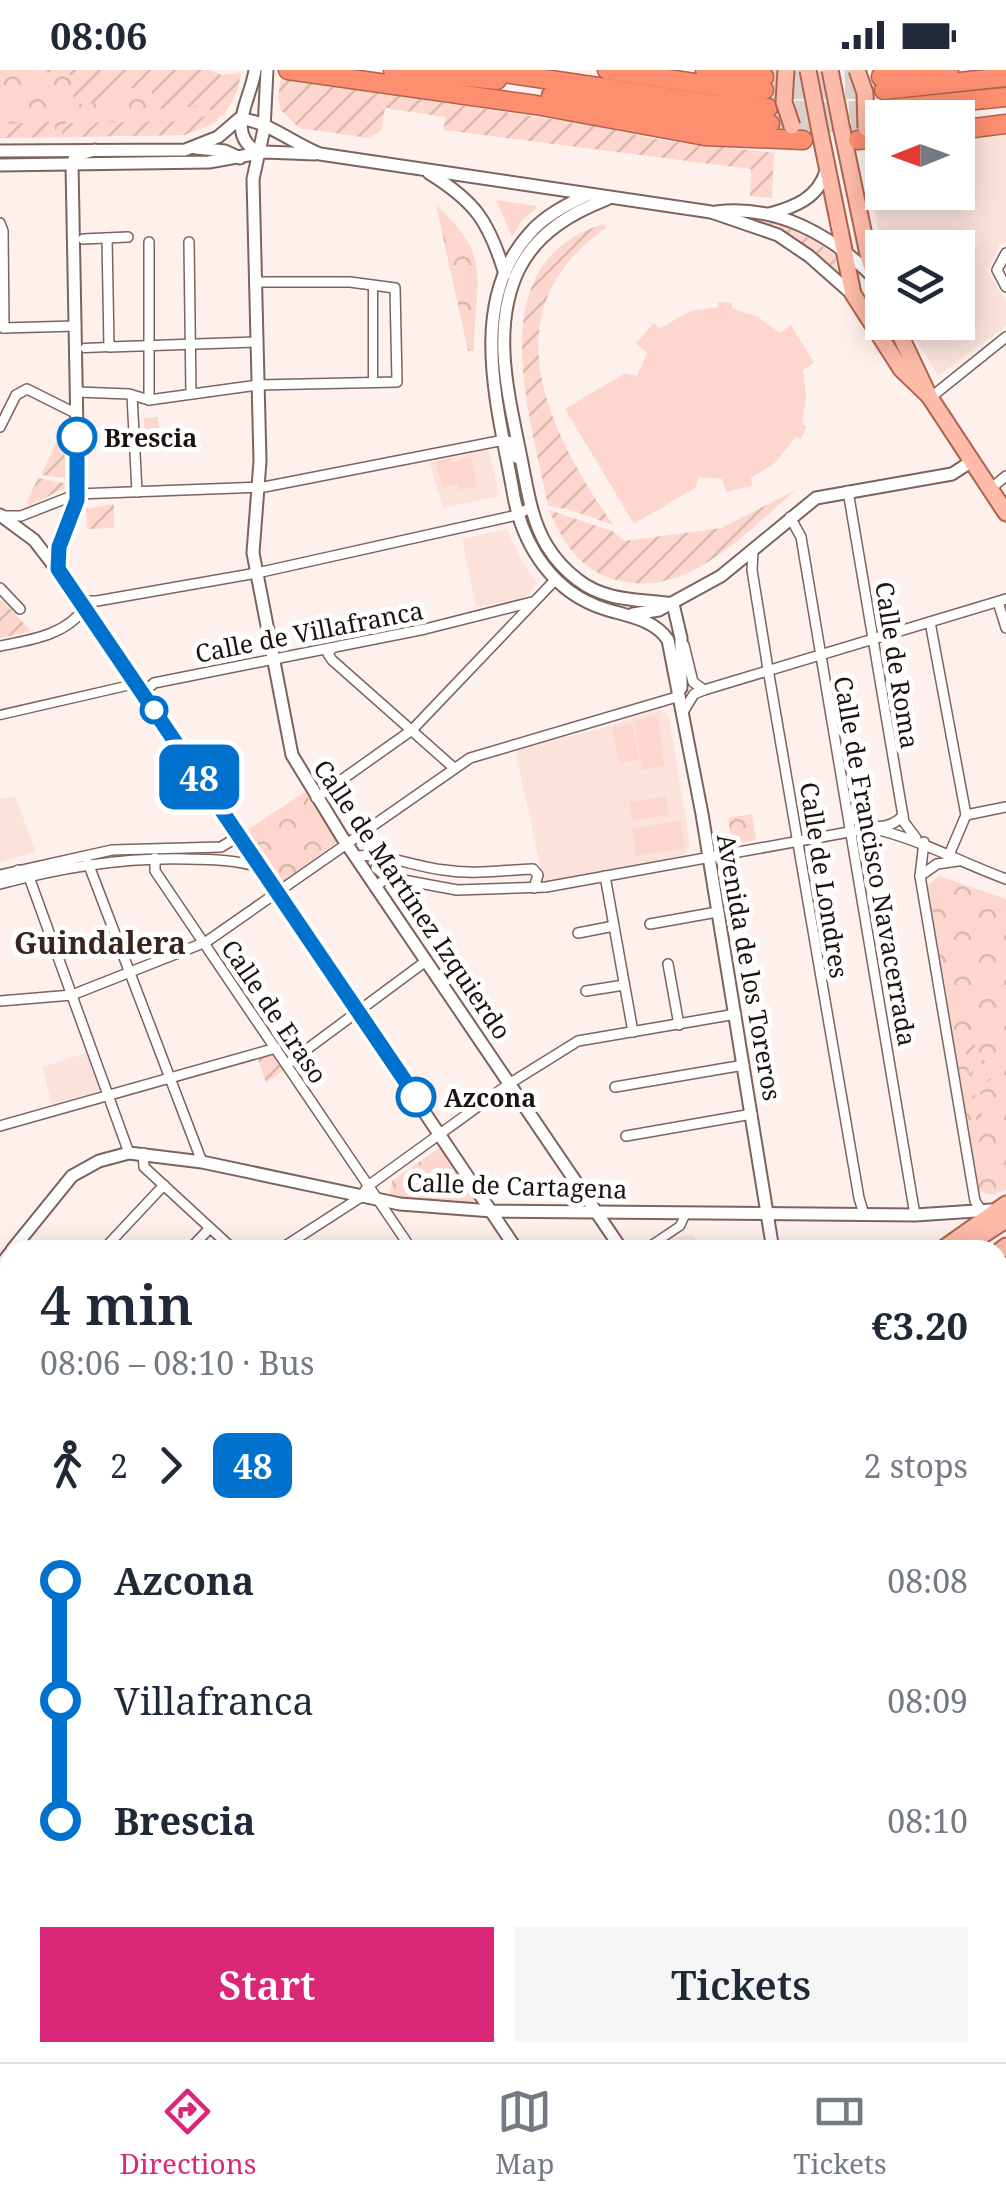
<!DOCTYPE html>
<meta charset="utf-8">
<style>
:root{--surface:#fff;--page:#f6f6f7;--text:#1f2937;--muted:#747a83;--line:#e0e1e3;--accent:#db2777}
body{margin:0;font-family:"Noto Serif",serif;background:var(--page);color:var(--text);height:100vh;display:flex;flex-direction:column;font-size:38px;white-space:nowrap}
*{box-sizing:border-box;margin:0}
p{font-size:32px;color:var(--muted)}
.icon{flex:none;width:55px;height:55px;fill:none;stroke:currentColor;stroke-width:2;stroke-linecap:round;stroke-linejoin:round}
.map{position:relative;flex:1;overflow:hidden}
.panel{position:absolute;left:0px;top:1170px;width:1008px;height:822px;display:flex;flex-direction:column;background:var(--surface);border-radius:30px 30px 0 0;box-shadow:0 5px 25px #0003}
.panel>*{flex:none}
.badge{padding:0 20px;border-radius:15px;font-size:35px;line-height:65px}
.needle{width:65px;rotate:269deg}
.controls{position:absolute;left:865px;top:30px;display:grid;gap:20px}
.controls a{display:grid;place-items:center;width:110px;height:110px;border-radius:0px;background:var(--surface);box-shadow:0 5px 25px #0003;font-size:50px}
.map>.badge{position:absolute;translate:-50% -50%;box-shadow:0 0 0 5px #fff}
.legs{display:flex;align-items:center;gap:15px;height:110px;padding:0 40px;font-size:32px}
.legs p{margin-inline-start:auto}
.overview{display:flex;align-items:center;justify-content:space-between;height:170px;padding:0 40px}
h1{font-size:55px;font-weight:600;line-height:75px}
.action{display:flex;gap:20px;margin-top:auto;padding:20px 40px}
.action a{flex:1;height:115px;border-radius:0px;background:var(--accent);color:#fff;font-size:40px;font-weight:600;line-height:115px;text-align:center}
.action a+a{background:var(--page);color:var(--text)}
ul{padding:0 40px;list-style:none}
li{display:flex;align-items:center;gap:35px;height:120px;font-size:38px}
li i{display:grid;place-items:center;width:15px;height:100%;margin:0 12px;background:currentColor}
li i::after{content:'';width:25px;height:25px;margin:-12px;border:8px solid;border-radius:50%;background:var(--surface)}
li p{margin-inline-start:auto}
li:first-child i{background:linear-gradient(#0000 50%,currentColor 0)}
li:last-child i{background:linear-gradient(currentColor 50%,#0000 0)}
.status{display:flex;justify-content:space-between;align-items:center;height:70px;padding:0 50px;background:var(--surface);direction:ltr}
.status svg{height:28px;fill:currentColor}
.dock{display:flex;justify-content:space-around;align-items:center;height:140px;border-top:2px solid var(--line);background:var(--surface);font-size:28px;color:var(--muted)}
.dock a{display:grid;justify-items:center;gap:5px}
.dock .current{color:var(--accent)}
.map>svg:first-child{display:block}
.built{fill:#fbe3dc}
.grass{fill:#fdd7cd}
.park{fill:url(#park-crowns)}
.garden{fill:url(#garden-furrows)}
.lines{fill:none;stroke-linecap:round;stroke-linejoin:round}
.primary-tunnel{stroke:#dcd0cc;stroke-width:15;stroke-dasharray:15 8;stroke-linecap:butt}
.motorway-tunnel{stroke:#dcd0cc;stroke-width:18;stroke-dasharray:18 9;stroke-linecap:butt}
.pedestrian-casing{stroke:#7e635b;stroke-width:11}
.minor-casing{stroke:#7e635b;stroke-width:12}
.tertiary-casing{stroke:#7e635b;stroke-width:15}
.secondary-casing{stroke:#7e635b;stroke-width:16}
.primary-casing{stroke:#ae634e;stroke-width:19}
.motorway-casing{stroke:#ae634e;stroke-width:21}
.pedestrian{stroke:#fff;stroke-width:8}
.minor{stroke:#fff;stroke-width:9}
.tertiary{stroke:#fff;stroke-width:11}
.secondary{stroke:#feddd4;stroke-width:12}
.primary{stroke:#febba9;stroke-width:15}
.motorway{stroke:#fd8e70;stroke-width:18}
.primary-bridge-casing{stroke:#ae634e;stroke-width:19;stroke-linecap:butt}
.primary-bridge{stroke:#febba9;stroke-width:15}
.line-1-casing{stroke:#fff;stroke-width:22}
.line-1{stroke:#0072ce;stroke-width:15}
.stop-1-dot{fill:#fff;stroke:#0072ce;stroke-width:5}
.labels{text-anchor:middle;dominant-baseline:central;stroke-width:10;stroke-linejoin:round;paint-order:stroke}
.stop-label{font-size:25px;font-weight:bold;fill:#1c120f;stroke:#fff;text-anchor:start}
.street-label{font-size:25px;fill:#1c120f;stroke:#fff}
.quarter-label{font-size:30px;font-weight:bold;fill:#3b241e;stroke:#fff}
</style>
<div class="status"><b>08:06</b><svg viewBox="0 0 49 12"><path d="M0 12V9h3v3zM5 12V6h3v6zM10 12V3h3v9zM15 12V0h3v12zM26 1h20v11H26zM47 4h2v5h-2z"/></svg></div>
<div class="map">
<svg width="1006" height="1992" viewBox="0 0 1006 1992">
<defs>
<pattern id="park-crowns" width="20" height="18" patternUnits="userSpaceOnUse" patternTransform="scale(2.5)"><rect width="20" height="18" fill="#fdd7cd"/><path d="M2 6a3 3 0 1 1 6 0M12 15a3 3 0 1 1 6 0" fill="none" stroke="#d8b8af"/></pattern>
<pattern id="garden-furrows" width="10" height="10" patternUnits="userSpaceOnUse" patternTransform="scale(2.5)"><rect width="10" height="10" fill="#fdd7cd"/><path d="M-1 1l2-2M0 10L10 0M9 11l2-2" fill="none" stroke="#d8b8af"/></pattern>
</defs>
<rect width="100%" height="100%" fill="#fef1ed"/>
<g class="built">
<path d="M1006,65V173H1000L987,201L1006,231V256L938,306L906,253L958,252V178L882,179L866,92L872,82L882,80V122H958V70Z"/>
<path d="M489,379L499,426L443,438L429,392Z"/>
<path d="M507,459L522,492L537,513L523,528L476,537L462,469Z"/>
<path d="M660,639L669,646L690,774L683,788L544,814L515,679L596,660Z"/>
<path d="M15,726L36,782L0,792V729Z"/>
<path d="M86,983L100,1018L97,1022L52,1034L42,997Z"/>
<path d="M692,1164L702,1180H651L672,1167Z"/>
<rect x="998" y="1698" width="8" height="142"/>
</g>
<g class="grass">
<path d="M496,130L536,136V139L523,149L512,167Z"/>
<path d="M718,232L732,233V238L758,247L780,263L791,255L814,293L803,300L806,327L802,354L807,356L801,369L796,367L774,394L751,408L752,416L726,422L722,409L699,407L695,418L634,454L565,339L625,303L637,306L647,283L636,273L654,253L660,258L691,241L718,237Z"/>
<path d="M158,347L159,379L145,380L144,348Z"/>
<path d="M471,386L477,416L459,420L458,414L442,418L436,392L451,388L453,393Z"/>
<path d="M657,646L665,696L642,700L634,650Z"/>
<path d="M633,653L639,690L619,693L613,657Z"/>
<path d="M666,726L668,745L632,750L629,732Z"/>
<path d="M681,751L685,778L636,786L632,759Z"/>
</g>
<g class="park">
<path d="M0,0H211L221,5L241,3C235,39 218,55 184,65L0,68Z"/>
<path d="M436,135C495,187 474,213 474,281H468Z"/>
<path d="M305,722L337,772L281,813L247,760Z"/>
<path d="M752,744L756,770L732,774L728,748Z"/>
<path d="M939,806L1006,829V1120L991,1125L979,1121L928,815Z"/>
<path d="M442,1076L475,1130L471,1135L390,1125L392,1111Z"/>
</g>
<g class="garden">
<path d="M23,0H211L221,5L241,3L238,18L224,46L202,36L155,39L152,21L110,15L107,32L74,34L71,5Z"/>
<path d="M281,8L590,55L661,70L774,83L772,128L750,126L751,99L444,60L445,47L385,38L381,61L368,68L299,58L281,40L278,27Z"/>
<path d="M208,45L218,51L184,65L62,67V55L67,53L193,51Z"/>
<path d="M49,52L55,57V67L0,68V54Z"/>
<path d="M753,149C783,153 811,167 835,185L837,200L794,167Z"/>
<path d="M604,154L606,158C488,241 547,359 613,455L567,439L548,436C530,343 478,191 604,154Z"/>
<path d="M64,357L65,408L41,405Z"/>
<path d="M38,408L64,413L65,418L30,435L26,434Z"/>
<path d="M796,420C747,461 687,530 616,510C580,500 563,473 549,440L612,461L625,471L721,458Z"/>
<path d="M114,434V458L87,459L86,439Z"/>
<path d="M0,530L3,531L31,561L0,568Z"/>
<path d="M974,974L992,1002L988,1005L991,1010L984,1013L981,1006L986,1001L975,983L969,985L974,1008H978L981,1014L972,1021L965,977Z"/>
<path d="M272,984L283,1001L266,1013L258,989Z"/>
<path d="M986,1023L989,1028L979,1035L988,1075L981,1080L972,1026Z"/>
</g>
<g class="lines">
<path class="primary-tunnel" d="M0,1915L4,1912"/>
<g class="motorway-tunnel">
<path d="M764,7L825,10L881,7"/>
<path d="M764,20H884"/>
<path d="M768,38L828,41L887,39"/>
<path d="M770,54L882,53"/>
</g>
<g class="pedestrian-casing">
<g id="pedestrian">
<path d="M85,278L109,277"/>
<path d="M373,310V215"/>
<path d="M0,645L126,616L134,609"/>
<path d="M644,1180L680,1156L686,1143"/>
</g>
</g>
<g class="minor-casing">
<g id="minor">
<path d="M0,153L3,161L4,258"/>
<path d="M107,168L109,277L257,272"/>
<path d="M83,169L128,167"/>
<path d="M149,172V330"/>
<path d="M189,172L191,324"/>
<path d="M1006,183L997,200L1006,217"/>
<path d="M3,258L76,256"/>
<path d="M77,322L129,324L149,330L258,315L397,312L395,218L350,212H258"/>
<path d="M132,325L137,422"/>
<path d="M930,328L1006,267"/>
<path d="M0,357L16,325L27,319L77,344"/>
<path d="M990,419L1006,406"/>
<path d="M848,421L904,752L916,768"/>
<path d="M3,446H21L77,424L264,417L504,370L511,372L516,388"/>
<path d="M790,447L801,467L915,1145"/>
<path d="M753,481L752,500L768,599L859,1128L864,1144"/>
<path d="M0,518L20,539"/>
<path d="M81,531H97L257,503L517,445L531,437"/>
<path d="M998,532L1006,558"/>
<path d="M930,552L966,745L949,785"/>
<path d="M684,575L693,612L704,620"/>
<path d="M0,576C30,570 67,565 85,537"/>
<path d="M332,578L328,584L332,590L454,698"/>
<path d="M143,623L154,613L425,559L532,532"/>
<path d="M683,642L694,624L704,620L1006,529"/>
<path d="M316,728L412,660L556,509"/>
<path d="M849,743C863,759 887,762 903,746"/>
<path d="M966,745L1006,737"/>
<path d="M357,786C385,783 415,797 444,800C474,805 502,800 533,799L538,805L534,818"/>
<path d="M381,787L376,798L387,807"/>
<path d="M155,788V801L412,1180"/>
<path d="M958,791L937,794L920,806L975,1131L983,1143"/>
<path d="M88,793L202,1092"/>
<path d="M18,800L29,807L129,1083"/>
<path d="M0,805L112,780L221,777L231,771L234,760"/>
<path d="M605,806L633,962"/>
<path d="M920,806L924,772"/>
<path d="M0,814C63,797 123,787 188,789C211,789 237,790 259,797"/>
<path d="M377,816L387,807L457,820L546,817L871,758C920,769 959,792 1006,809"/>
<path d="M650,854L717,842"/>
<path d="M578,863L614,856"/>
<path d="M668,894L679,955"/>
<path d="M586,921L624,915"/>
<path d="M0,931L72,925L206,872L470,688L680,626"/>
<path d="M287,994L426,891"/>
<path d="M615,1017L744,995"/>
<path d="M0,1056L276,978"/>
<path d="M626,1066L752,1044"/>
<path d="M143,1083L144,1097L234,1180"/>
<path d="M103,1180L164,1115"/>
<path d="M189,1180L210,1158"/>
<path d="M279,1180L361,1127L368,1116L509,1014L578,971L736,944"/>
<path d="M0,1290L10,1279"/>
<path d="M998,1324H1006"/>
<path d="M0,1383L10,1372"/>
<path d="M0,1461L10,1451"/>
<path d="M0,1471L10,1480"/>
<path d="M998,1494L1006,1495"/>
<path d="M0,1597L10,1588"/>
<path d="M0,1745L10,1760"/>
<path d="M998,1850L1006,1851"/>
<path d="M0,1962H10"/>
<path d="M382,1982L615,1992"/>
<path d="M192,1992V1982"/>
<path d="M870,1992V1982"/>
</g>
</g>
<g class="tertiary-casing">
<g id="tertiary">
<path d="M255,0C251,30 224,64 259,83"/>
<path d="M267,0L264,59L253,109L260,391L253,483L292,685L342,767L622,1180"/>
<path d="M239,49C264,49 294,74 320,84L711,142L778,165L809,186L852,224"/>
<path d="M196,78L225,81L240,88"/>
<path d="M0,81L185,80L218,67L239,49"/>
<path d="M0,95L209,92L265,82L315,84"/>
<path d="M429,103C476,132 489,152 505,204"/>
<path d="M587,125C566,135 544,146 529,164C465,235 500,344 514,427C524,478 554,523 605,539C627,546 654,549 668,570L702,744L773,1180"/>
<path d="M607,129C571,143 537,163 519,199C490,258 509,327 521,388C527,417 531,450 547,476C555,489 566,501 578,510C606,532 640,529 673,534"/>
<path d="M716,142C776,134 832,165 873,207"/>
<path d="M769,144C795,137 818,128 826,101"/>
<path d="M0,445L34,470L81,531L517,1180"/>
<path d="M59,499C55,470 76,444 78,414L72,94L76,85L95,80"/>
<path d="M673,534L681,568V618"/>
<path d="M633,544L659,540L721,506L816,428L952,404L972,391"/>
<path d="M12,1180L72,1106L99,1091L129,1083L202,1092L400,1134L492,1141L915,1145L991,1140"/>
<path d="M0,1196L10,1183"/>
<path d="M998,1677H1006"/>
<path d="M369,1992L370,1982"/>
</g>
</g>
<g class="secondary-casing">
<g id="secondary">
<path d="M674,1992V1982"/>
<path d="M695,1992V1982"/>
</g>
</g>
<g class="primary-casing">
<g id="primary">
<path d="M842,60L869,189L882,228"/>
<path d="M820,62L853,224L901,299L929,326"/>
<path d="M894,252L929,326L1006,443"/>
<path d="M941,1180L1006,1134"/>
<path d="M960,1180L1006,1150"/>
<path d="M998,1182L1006,1176"/>
<path d="M0,1890L10,1881"/>
<path d="M0,1904L10,1896"/>
<path d="M0,1930L10,1922"/>
</g>
</g>
<g class="motorway-casing">
<g id="motorway">
<path d="M288,0L536,35L705,66L803,70"/>
<path d="M393,0L497,10"/>
<path d="M484,0L713,34L768,38"/>
<path d="M607,0L729,18L764,20"/>
<path d="M705,0L764,7"/>
<path d="M881,7L949,0"/>
<path d="M884,20L1006,7"/>
<path d="M551,26L717,51L770,54"/>
<path d="M887,39L1006,27"/>
<path d="M958,60L1006,54"/>
<path d="M858,70L882,67"/>
</g>
</g>
<use href="#pedestrian" class="pedestrian"/>
<use href="#minor" class="minor"/>
<use href="#tertiary" class="tertiary"/>
<use href="#secondary" class="secondary"/>
<use href="#primary" class="primary"/>
<use href="#motorway" class="motorway"/>
<g class="primary-bridge-casing">
<g id="primary-bridge">
<path d="M786,0L784,32L792,56"/>
<path d="M808,0L820,62"/>
<path d="M830,0L842,60"/>
<path d="M857,0L865,23L866,58"/>
</g>
</g>
<use href="#primary-bridge" class="primary-bridge"/>
</g>
<g class="lines">
<g class="line-1-casing">
<path id="line-1" d="M77,367V430L59,477L58,499L416,1027"/>
</g>
<use href="#line-1" class="line-1"/>
</g>
<g class="stop-1-dot">
<circle cx="77" cy="367" r="18"/>
<circle cx="154" cy="640" r="12"/>
<circle cx="416" cy="1027" r="18"/>
</g>
<g class="labels">
<g class="stop-label">
<text x="104" y="367">Brescia</text>
<text x="444" y="1027">Azcona</text>
</g>
<g class="street-label">
<text transform="translate(309 561) rotate(-11)">Calle de Villafranca</text>
<text transform="translate(898 595) rotate(81)">Calle de Roma</text>
<text transform="translate(876 791) rotate(80)">Calle de Francisco Navacerrada</text>
<text transform="translate(825 810) rotate(81)">Calle de Londres</text>
<text transform="translate(413 829) rotate(56)">Calle de Martínez Izquierdo</text>
<text transform="translate(750 897) rotate(80)">Avenida de los Toreros</text>
<text transform="translate(275 941) rotate(56)">Calle de Eraso</text>
<text transform="translate(517 1115) rotate(2)">Calle de Cartagena</text>
</g>
<g class="quarter-label">
<text x="100" y="872">Guindalera</text>
</g>
</g>
</svg>
<div class="controls">
<a><svg class="needle" viewBox="-14 -14 28 28"><path d="M0-13l5 13h-10z" fill="#e53935"/><path d="M0 13l5-13h-10z" fill="#747a83"/></svg></a>
<a><svg class="icon" aria-label="layers" viewBox="0 0 24 24"><path d="M12 4l9 5-9 5-9-5zM3 14l9 5 9-5"/></svg></a>
</div>
<b class="badge" style="left:199px;top:707px;background:#0072ce;color:#fff">48</b>
<section class="panel">
<div class="overview"><div><h1>4 min</h1><p>08:06 – 08:10 · Bus</p></div><b>€3.20</b></div>
<div class="legs"><svg class="icon" aria-label="walk" viewBox="0 0 24 24"><circle cx="13" cy="4" r="2"/><path d="M13 8l-2 6 4 7M11 14l-3 7M7 12l3-4h3l4 4"/></svg>2<svg class="icon" aria-label="forward" viewBox="0 0 24 24"><path d="M9 5l7 7-7 7"/></svg><b class="badge" style="background:#0072ce;color:#fff">48</b><p>2 stops</p></div>
<ul>
<li><i style="color:#0072ce"></i><b>Azcona</b><p>08:08</p></li>
<li><i style="color:#0072ce"></i><span>Villafranca</span><p>08:09</p></li>
<li><i style="color:#0072ce"></i><b>Brescia</b><p>08:10</p></li>
</ul>
<div class="action"><a>Start</a><a>Tickets</a></div>
</section>
</div>
<nav class="dock">
<a class="current"><svg class="icon" aria-label="directions" viewBox="0 0 24 24"><path d="M12 3l9 9-9 9-9-9zM9 14v-3h6M13 9l2 2-2 2"/></svg>Directions</a>
<a><svg class="icon" aria-label="map" viewBox="0 0 24 24"><path d="M3 6l6-2 6 2 6-2v14l-6 2-6-2-6 2zM9 4v14M15 6v14"/></svg>Map</a>
<a><svg class="icon" aria-label="tickets" viewBox="0 0 24 24"><path d="M3 7h18v10H3zM15 7v10"/></svg>Tickets</a>
</nav>
